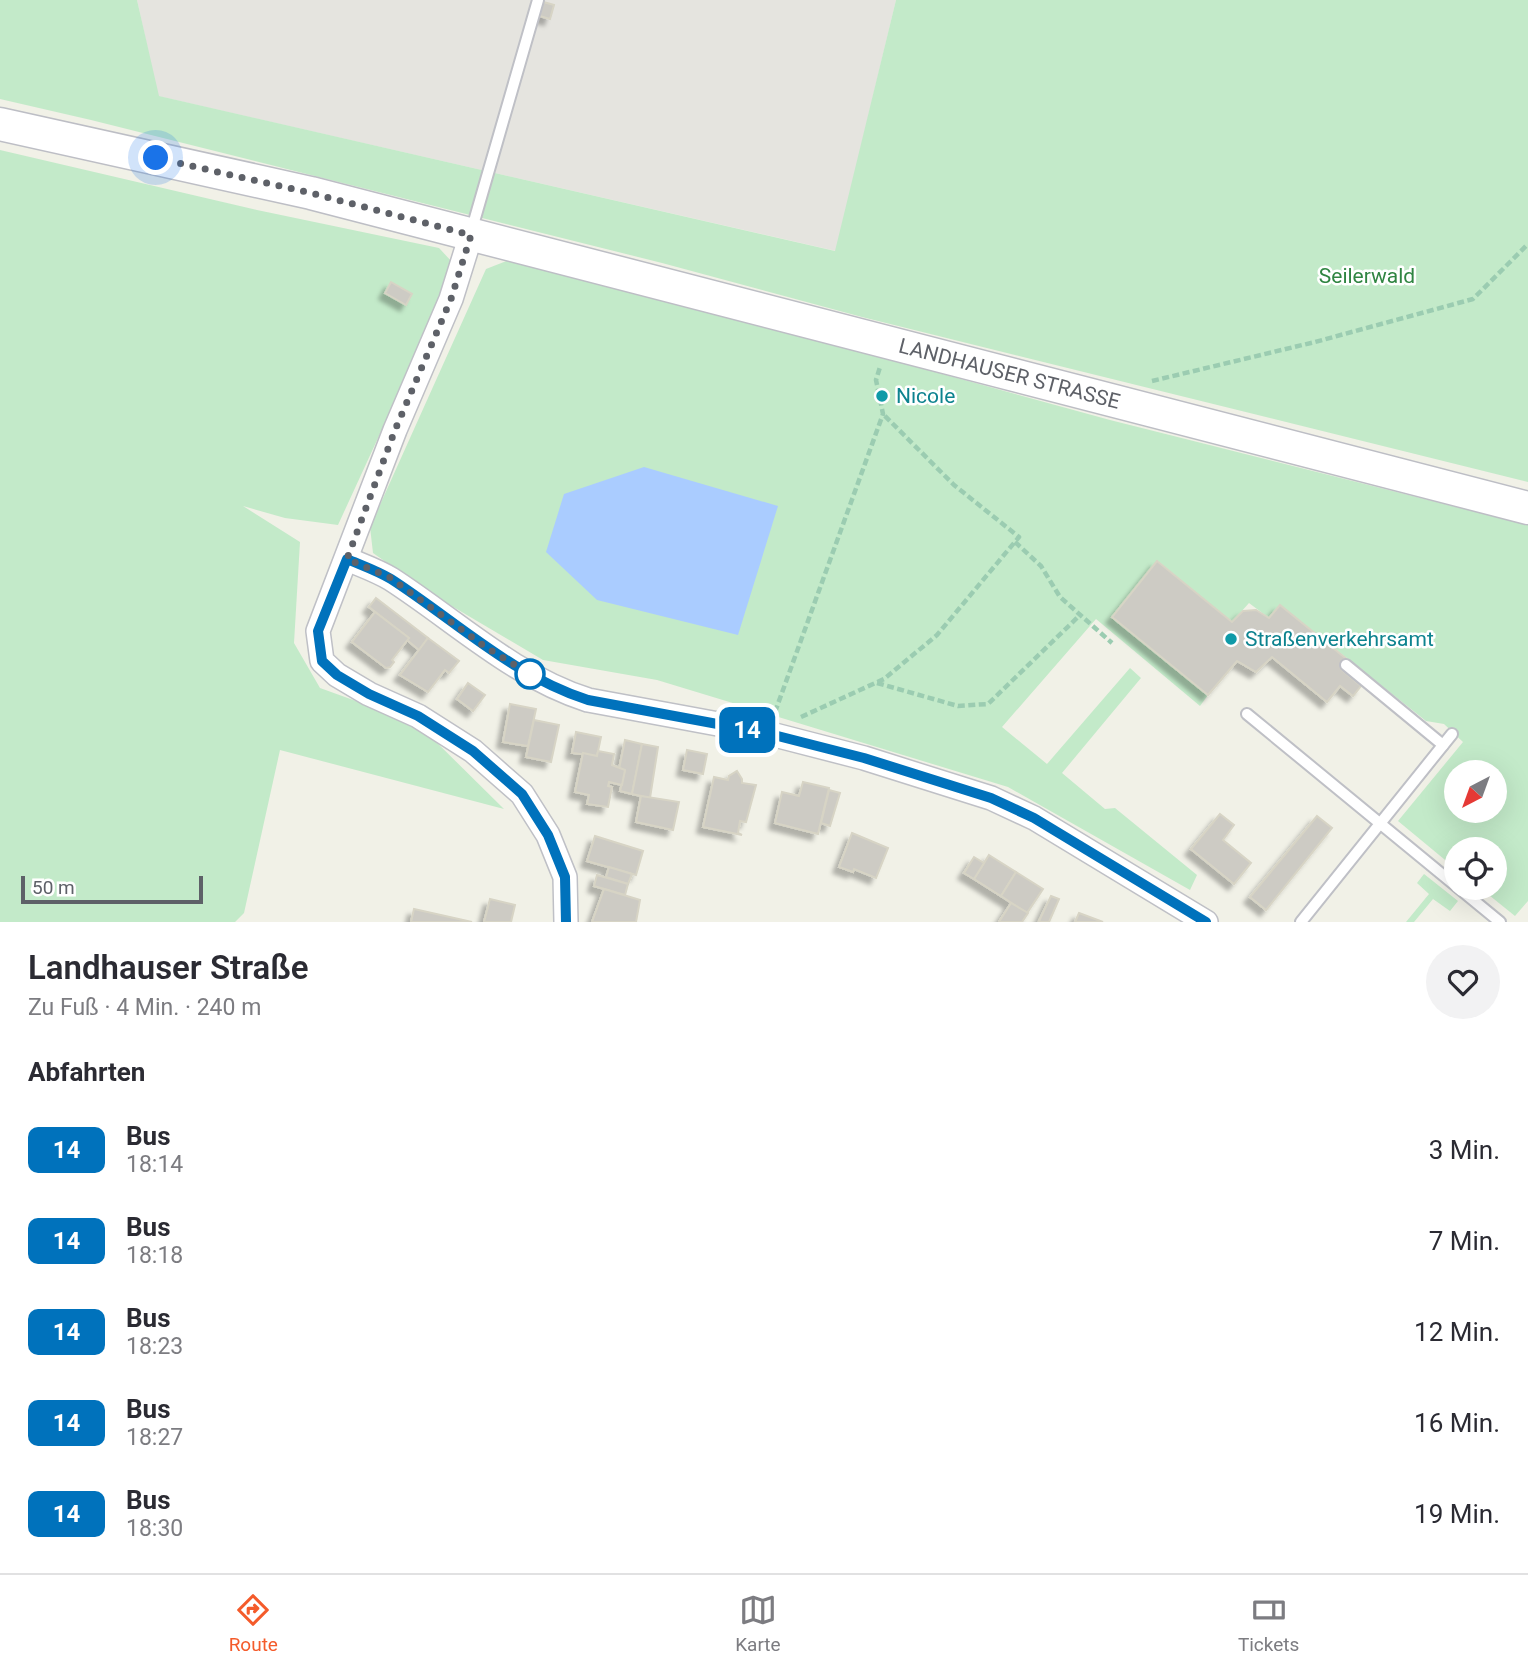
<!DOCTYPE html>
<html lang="de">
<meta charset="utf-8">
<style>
:root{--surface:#fff;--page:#f2f2f3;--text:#2b2b33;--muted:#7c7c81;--line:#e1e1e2;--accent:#f45b2b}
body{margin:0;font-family:Roboto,sans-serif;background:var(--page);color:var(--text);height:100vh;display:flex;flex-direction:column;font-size:26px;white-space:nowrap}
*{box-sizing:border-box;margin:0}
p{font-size:23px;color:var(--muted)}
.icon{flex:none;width:38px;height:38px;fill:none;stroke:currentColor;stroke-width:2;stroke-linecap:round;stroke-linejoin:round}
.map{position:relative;height:922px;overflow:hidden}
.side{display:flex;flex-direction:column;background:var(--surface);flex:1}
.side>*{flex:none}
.badge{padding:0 14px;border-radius:10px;font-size:24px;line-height:46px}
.needle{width:46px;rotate:221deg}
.tools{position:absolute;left:1444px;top:760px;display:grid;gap:14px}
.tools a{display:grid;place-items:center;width:63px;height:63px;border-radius:50%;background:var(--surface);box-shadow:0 7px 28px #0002;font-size:35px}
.scale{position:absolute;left:21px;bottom:18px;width:182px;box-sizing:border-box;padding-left:7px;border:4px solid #5e6168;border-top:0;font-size:19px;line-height:24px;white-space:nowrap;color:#5e6168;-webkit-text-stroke:5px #fff;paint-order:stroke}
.you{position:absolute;width:35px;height:35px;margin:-18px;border:5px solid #fff;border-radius:50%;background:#1a73e8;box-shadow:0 0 0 10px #1a73e833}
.map>.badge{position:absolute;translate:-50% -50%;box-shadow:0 0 0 4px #fff}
h2{padding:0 28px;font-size:26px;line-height:63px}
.round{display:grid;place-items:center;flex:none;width:74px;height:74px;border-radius:37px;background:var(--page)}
.head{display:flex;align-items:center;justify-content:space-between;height:119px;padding:0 28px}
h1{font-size:33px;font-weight:600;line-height:52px}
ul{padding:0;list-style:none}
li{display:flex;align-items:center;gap:21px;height:91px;padding:0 28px}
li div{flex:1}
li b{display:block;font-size:26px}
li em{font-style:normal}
li .badge{min-width:77px;font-weight:700;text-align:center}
.menu{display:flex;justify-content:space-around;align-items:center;height:98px;border-top:2px solid var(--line);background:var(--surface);font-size:19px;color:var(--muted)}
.menu a{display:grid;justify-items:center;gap:4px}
.menu .on{color:var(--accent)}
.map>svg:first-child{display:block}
.industrial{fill:#e5e4df}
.green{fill:#c3eac9;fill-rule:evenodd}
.water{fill:#acf}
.building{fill:#cdcbc4;stroke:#d7d4c5;stroke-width:2;filter:url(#shadow)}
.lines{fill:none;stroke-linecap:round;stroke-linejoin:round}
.service-casing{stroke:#bfc0c6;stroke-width:14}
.minor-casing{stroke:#bfc0c6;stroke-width:26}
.secondary-casing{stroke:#bdbec5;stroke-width:35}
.path{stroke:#9bccb1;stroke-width:4.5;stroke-dasharray:7 3.5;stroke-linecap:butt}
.service{stroke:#fff;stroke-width:10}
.minor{stroke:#fff;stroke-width:23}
.secondary{stroke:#fff;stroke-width:32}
.line-casing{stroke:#fff;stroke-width:16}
.line{stroke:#0072bc;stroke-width:10}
.walk{stroke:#5e6168;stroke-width:7;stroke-dasharray:0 12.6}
.culture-dot{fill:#0f9aa8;stroke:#fff;stroke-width:2.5}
.stop-dot{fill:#fff;stroke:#0072bc;stroke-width:3.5}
.labels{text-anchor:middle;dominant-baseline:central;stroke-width:5;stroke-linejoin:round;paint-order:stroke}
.park-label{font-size:21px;fill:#308542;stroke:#fff}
.street-label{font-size:21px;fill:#5e6168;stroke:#fff}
.culture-label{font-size:21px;fill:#0d838f;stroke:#fff;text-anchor:start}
</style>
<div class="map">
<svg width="1528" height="922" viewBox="0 0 1528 922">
<defs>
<filter id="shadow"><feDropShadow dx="-6" dy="6" stdDeviation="2" flood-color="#0004"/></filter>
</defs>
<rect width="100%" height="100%" fill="#f1f1e7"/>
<path class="industrial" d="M137,0H896L836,251L158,96Z"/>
<g class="green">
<path d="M0,0H137L159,96L835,251L896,0H1528V482L862,317L662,263L91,120L0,99Z"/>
<path d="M0,150L257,210L439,248L453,263L447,288L338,525L285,518L243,506L300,542L294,643L320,688L417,723L504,809L280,750L244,913L235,922H0Z"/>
<path d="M509,260L870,354L1110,420L1528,525V901L1515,916L1479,887H1494V849H1456V869L1398,821L1463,742L1444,724L1426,721L1280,605L1269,618L1249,603L1232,622L1158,561L1112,617L1208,695L1200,706L1096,619L1002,727L1047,764L1130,668L1141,678L1062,773L1105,809L1115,808L1197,875L1190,890L1008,787L657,680L543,660L433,595L373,553L370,527L486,269ZM1456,772H1494V810H1456Z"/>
<path d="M1424,874L1458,901L1450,911L1433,899L1414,922H1406L1429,894L1417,883Z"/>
</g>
<path class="water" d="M644,467L778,506L738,635L597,600L546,552L564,494Z"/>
<g class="building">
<path d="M540,1L554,5L550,19L536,15Z"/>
<path d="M391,282L412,294L406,305L385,293Z"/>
<path d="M1157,561L1232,622L1243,611L1256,610L1269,618L1280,605L1349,661L1342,670L1361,686L1353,696L1340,686L1327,702L1272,657L1256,672L1237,661L1208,695L1112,617Z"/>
<path d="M376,598L428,638L419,650L407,640L409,638L369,607Z"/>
<path d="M375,612L409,638L392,660L394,662L390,667L386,668L352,642Z"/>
<path d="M428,638L459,661L449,673L445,670L428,692L400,675Z"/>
<path d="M468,683L485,695L473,711L457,699Z"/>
<path d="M510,704L536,709L528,746L503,742Z"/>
<path d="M534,720L559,725L551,762L526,757Z"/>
<path d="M576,732L601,737L597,756L572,753Z"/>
<path d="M625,740L642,744L632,794L620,791L625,770L619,769Z"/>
<path d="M642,744L658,747L650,798L632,794Z"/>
<path d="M687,750L707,754L703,774L683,770Z"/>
<path d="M598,751L614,754L612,765L625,770L622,785L609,782L608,786L612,787L608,807L587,804L589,795L575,792L583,753L597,756Z"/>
<path d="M737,771L742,779V783L756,785L746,822L740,821L738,833L742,835L703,827L714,777L728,780L729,776Z"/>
<path d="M803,782L829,788L818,834L775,823L782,792L799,796Z"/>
<path d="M829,790L840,793L830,826L821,823Z"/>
<path d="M641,796L679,802L673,830L636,822Z"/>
<path d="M1220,814L1234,825L1223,840L1251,863L1234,884L1191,849Z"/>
<path d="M1317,816L1332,828L1266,910L1250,897Z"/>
<path d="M852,833L888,848L876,878L854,869L853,872L839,867Z"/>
<path d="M595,836L643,851L636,875L587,861Z"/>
<path d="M989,855L1016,872L1001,896L974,879Z"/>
<path d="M974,857L984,863L974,879L964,873Z"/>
<path d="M609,867L632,874L628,884L606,877Z"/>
<path d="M1016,872L1043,889L1027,913L1001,896Z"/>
<path d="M597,875L628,884L625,895L594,886Z"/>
<path d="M604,889L640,900L636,922H592Z"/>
<path d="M1051,896L1059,899L1049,922H1041L1039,921Z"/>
<path d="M490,899L515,905L511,922H484Z"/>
<path d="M1011,903L1028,913L1022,922H999Z"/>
<path d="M414,909L472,922H411Z"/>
<path d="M1079,913L1103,922H1075Z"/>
</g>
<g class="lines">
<g class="service-casing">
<g id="service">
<path d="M471,232L538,0"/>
<path d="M1346,665L1443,745"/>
<path d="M1247,714L1500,922"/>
<path d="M1301,922L1452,734"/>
</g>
</g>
<g class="minor-casing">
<g id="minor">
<path d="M471,235L451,299L395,430L318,631L322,661L337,675L369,694L418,716L473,751L522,794L548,835L565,877L566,922"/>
<path d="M347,559C361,565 378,571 391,579C456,621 513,676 588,700L767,733L864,758L991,798L1034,818L1206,922"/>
</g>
</g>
<g class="secondary-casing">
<g id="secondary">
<path id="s1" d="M0,124L311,193L1528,508"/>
</g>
</g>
<g class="path">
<path d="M1152,381L1315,342L1473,299L1528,244"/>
<path d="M1015,542L1041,566L1060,597L1112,643"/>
<path d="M877,683L958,706L988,704L1079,616"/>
<path d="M775,712L883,414L876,380L880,367"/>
<path d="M801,717L884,679L937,635L1019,537L954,485L883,414"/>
</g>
<use href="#service" class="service"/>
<use href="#minor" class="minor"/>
<use href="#secondary" class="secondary"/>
</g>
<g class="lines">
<g class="line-casing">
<path id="line" d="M566,922L565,877L548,835L522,794L473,751L418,716L369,694L337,675L322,661L318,631L347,559C361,565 378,571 391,579C456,621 513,676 588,700L766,733L864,758L991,798L1034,818L1206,922"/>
</g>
<use href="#line" class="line"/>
<path class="walk" d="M156,158L311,193L471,235L451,299L395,430L347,559L389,577L487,648L530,674"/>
</g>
<g class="culture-dot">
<circle cx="882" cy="396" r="7"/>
<circle cx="1231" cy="639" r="7"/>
</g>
<circle class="stop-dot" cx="530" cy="674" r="14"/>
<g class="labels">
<g class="park-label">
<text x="1367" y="276">Seilerwald</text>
</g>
<g class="street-label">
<text stroke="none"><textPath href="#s1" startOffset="1040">LANDHAUSER STRASSE</textPath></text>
</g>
<g class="culture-label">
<text x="896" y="396">Nicole</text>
<text x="1245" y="639">Straßenverkehrsamt</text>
</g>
</g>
</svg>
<div class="tools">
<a><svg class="needle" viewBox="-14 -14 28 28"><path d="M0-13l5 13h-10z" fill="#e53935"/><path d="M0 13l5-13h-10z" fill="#7c7c81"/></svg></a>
<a><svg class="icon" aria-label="locate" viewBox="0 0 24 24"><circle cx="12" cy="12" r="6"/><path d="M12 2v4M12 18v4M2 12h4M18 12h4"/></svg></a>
</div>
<div class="scale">50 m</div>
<div class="you" style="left:156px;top:158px"></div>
<b class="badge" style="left:747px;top:730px;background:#0072bc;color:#fff">14</b>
</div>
<section class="side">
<div class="head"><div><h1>Landhauser Straße</h1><p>Zu Fuß · 4 Min. · 240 m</p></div><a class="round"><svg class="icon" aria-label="heart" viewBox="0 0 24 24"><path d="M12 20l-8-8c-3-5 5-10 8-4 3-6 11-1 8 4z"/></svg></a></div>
<h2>Abfahrten</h2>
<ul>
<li><span class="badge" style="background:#0072bc;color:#fff">14</span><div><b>Bus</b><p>18:14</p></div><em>3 Min.</em></li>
<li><span class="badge" style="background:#0072bc;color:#fff">14</span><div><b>Bus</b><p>18:18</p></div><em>7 Min.</em></li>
<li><span class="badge" style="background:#0072bc;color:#fff">14</span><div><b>Bus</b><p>18:23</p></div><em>12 Min.</em></li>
<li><span class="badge" style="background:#0072bc;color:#fff">14</span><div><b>Bus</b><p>18:27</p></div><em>16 Min.</em></li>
<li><span class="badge" style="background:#0072bc;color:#fff">14</span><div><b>Bus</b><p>18:30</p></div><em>19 Min.</em></li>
</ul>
</section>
<nav class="menu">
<a class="on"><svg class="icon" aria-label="directions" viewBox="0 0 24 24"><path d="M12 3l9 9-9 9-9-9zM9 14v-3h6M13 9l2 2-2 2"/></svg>Route</a>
<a><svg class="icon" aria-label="map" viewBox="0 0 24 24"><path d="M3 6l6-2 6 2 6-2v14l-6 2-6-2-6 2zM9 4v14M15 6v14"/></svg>Karte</a>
<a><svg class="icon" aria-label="tickets" viewBox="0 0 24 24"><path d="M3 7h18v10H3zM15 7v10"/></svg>Tickets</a>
</nav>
